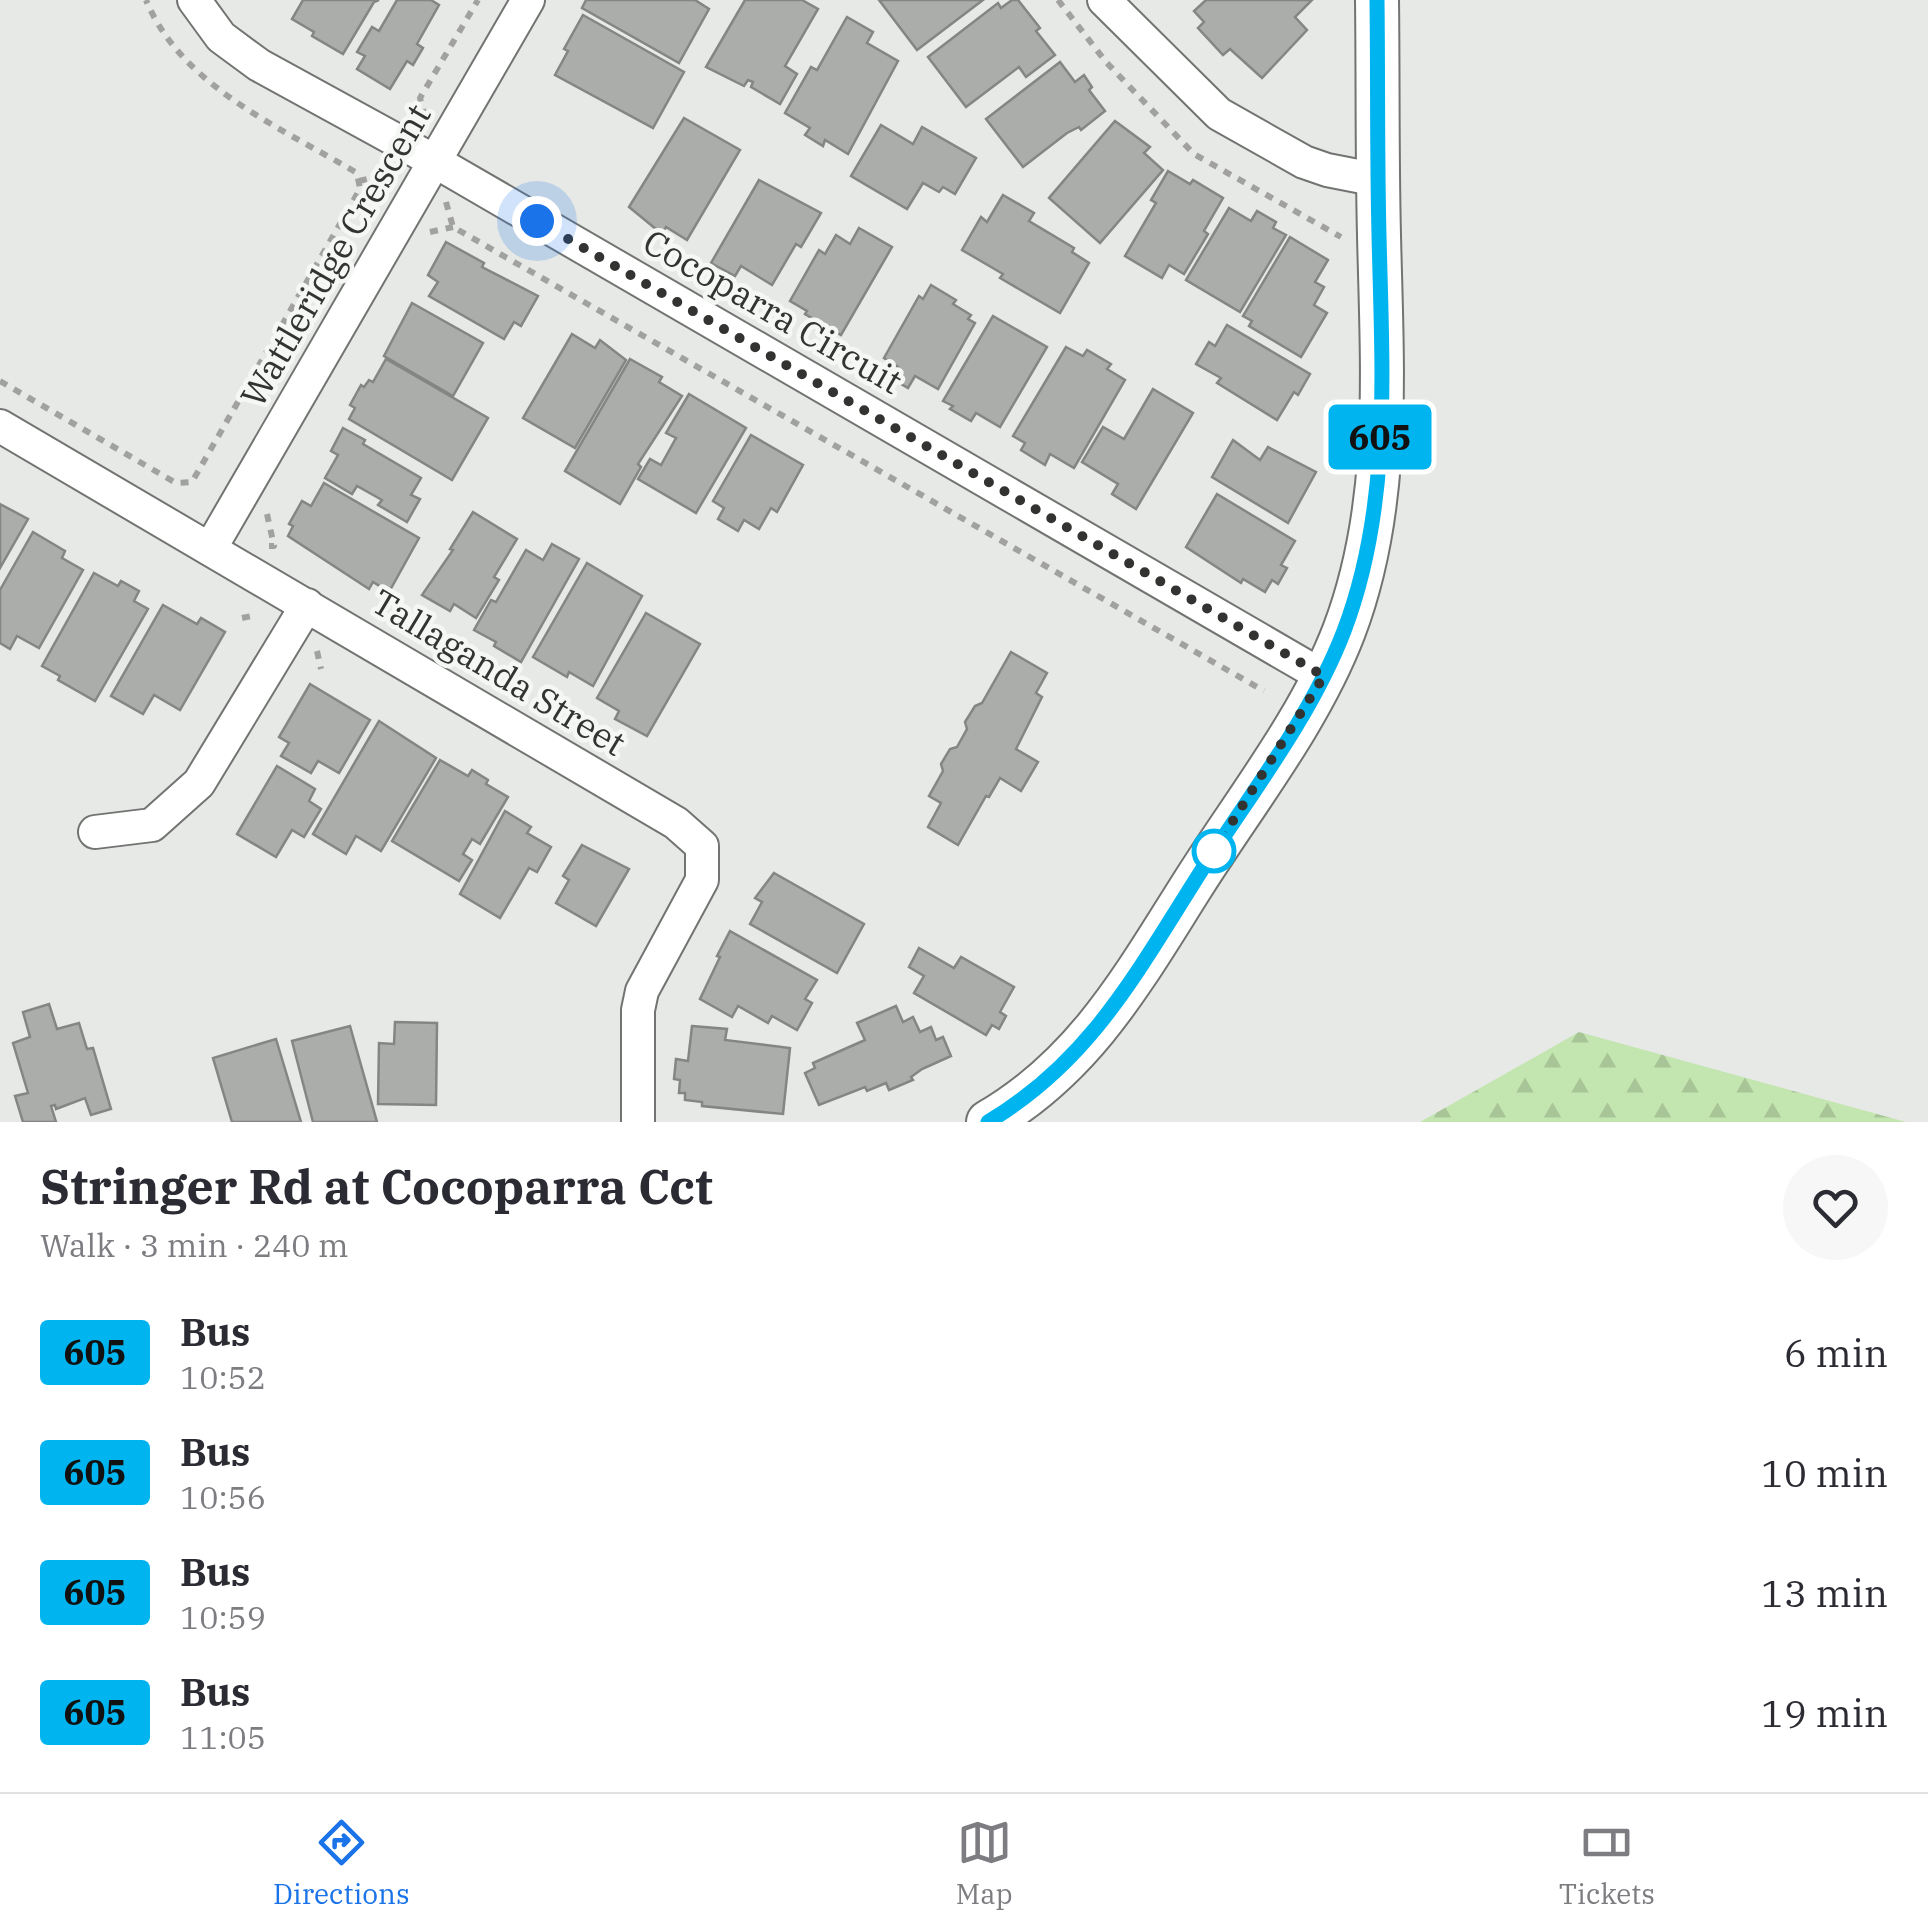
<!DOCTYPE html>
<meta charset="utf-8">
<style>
:root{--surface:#fff;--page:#f7f7f7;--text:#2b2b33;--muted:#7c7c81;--line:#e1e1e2;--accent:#1a73e8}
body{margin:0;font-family:"IBM Plex Serif",serif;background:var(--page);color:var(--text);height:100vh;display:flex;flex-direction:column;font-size:38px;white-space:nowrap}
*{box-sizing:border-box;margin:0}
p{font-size:32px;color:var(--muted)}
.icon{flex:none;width:55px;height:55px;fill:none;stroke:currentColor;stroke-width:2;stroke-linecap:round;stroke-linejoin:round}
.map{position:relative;height:1122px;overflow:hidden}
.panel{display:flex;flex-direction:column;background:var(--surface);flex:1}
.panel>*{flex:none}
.badge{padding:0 20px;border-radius:8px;font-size:35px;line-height:65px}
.you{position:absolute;width:50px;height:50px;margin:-25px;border:8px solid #fff;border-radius:50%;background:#1a73e8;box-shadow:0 0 0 15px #1a73e833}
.map>.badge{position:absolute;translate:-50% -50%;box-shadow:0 0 0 5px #fff}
.round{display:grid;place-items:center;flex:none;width:105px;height:105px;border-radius:52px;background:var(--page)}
.head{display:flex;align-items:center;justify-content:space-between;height:170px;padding:0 40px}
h1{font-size:48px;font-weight:700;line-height:75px}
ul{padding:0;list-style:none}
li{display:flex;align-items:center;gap:30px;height:120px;padding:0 40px}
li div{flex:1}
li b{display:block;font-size:38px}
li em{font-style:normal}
li .badge{min-width:110px;font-weight:700;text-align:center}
.tabs{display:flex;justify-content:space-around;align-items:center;height:140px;border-top:2px solid var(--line);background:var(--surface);font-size:28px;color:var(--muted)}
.tabs a{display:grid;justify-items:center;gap:5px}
.tabs .active{color:var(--accent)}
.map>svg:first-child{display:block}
.forest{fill:url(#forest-firs)}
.building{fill:#abadaa;stroke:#848683;stroke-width:2.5}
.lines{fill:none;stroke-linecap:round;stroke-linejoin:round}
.minor-casing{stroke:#727471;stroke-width:36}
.tertiary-casing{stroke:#727471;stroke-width:46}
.path{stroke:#a1a2a0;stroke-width:6;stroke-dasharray:8 8;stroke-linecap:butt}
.minor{stroke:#fff;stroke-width:32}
.tertiary{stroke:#fff;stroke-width:42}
.line-casing{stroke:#fff;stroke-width:22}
.line{stroke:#00b5ef;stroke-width:15}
.walk{stroke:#333332;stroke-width:10;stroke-dasharray:0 18}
.stop-dot{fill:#fff;stroke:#00b5ef;stroke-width:5}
.labels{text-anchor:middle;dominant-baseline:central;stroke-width:9;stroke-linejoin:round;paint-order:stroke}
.street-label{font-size:35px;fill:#333332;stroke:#f4f7f3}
</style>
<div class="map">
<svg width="1928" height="1122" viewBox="0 0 1928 1122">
<defs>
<pattern id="forest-firs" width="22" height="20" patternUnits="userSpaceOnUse" patternTransform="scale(2.5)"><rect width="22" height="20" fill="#c3e5af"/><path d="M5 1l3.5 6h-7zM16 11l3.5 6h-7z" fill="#a8c597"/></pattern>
</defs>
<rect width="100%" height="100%" fill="#e7e9e6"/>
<path class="forest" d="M1579,1032L1906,1122H1420Z"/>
<g class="building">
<path d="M303,0H379L374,2L343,54L312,36L314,32L292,19Z"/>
<path d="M397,0H431L439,5L417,44L423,48L413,65L407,61L390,89L357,69L365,56L357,52L372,27L379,31Z"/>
<path d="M586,0H695L709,9L679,63L582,8Z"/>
<path d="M745,0H802L818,9L785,66L797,74L780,104L751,87L753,82L748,80L744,86L706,67Z"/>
<path d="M879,0H983L917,50Z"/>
<path d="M1012,0H1018L1040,28L1036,31L1055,55L1026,77L1019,67L966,107L928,57L998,3L1001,8Z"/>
<path d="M1206,0H1312L1295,17L1307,30L1262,78L1230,49L1223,55L1198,28L1204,22L1194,11Z"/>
<path d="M583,15L684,72L653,128L555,75L568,51L564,49Z"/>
<path d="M847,17L873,32L867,43L898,61L848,154L825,140L823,146L805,135L810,128L785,113L811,67L817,70Z"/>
<path d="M1060,62L1075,82L1084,75L1092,87L1089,90L1105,111L1081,130L1079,127L1067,133L1023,167L986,119Z"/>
<path d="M684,118L740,150L687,240L666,227L662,234L629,207Z"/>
<path d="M1115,121L1150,147L1144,153L1163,170L1100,243L1049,198Z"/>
<path d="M881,125L913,144L922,127L976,158L955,194L943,187L939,192L923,183L907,209L851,176Z"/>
<path d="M1168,171L1190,184L1193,180L1223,198L1204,231L1208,234L1184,274L1169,265L1162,278L1125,256L1156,203L1151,200Z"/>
<path d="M759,180L821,213L801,247L796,244L772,285L741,266L735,276L711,263Z"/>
<path d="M1003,195L1034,213L1029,221L1074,248L1072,252L1089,263L1060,313L1000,278L1003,274L962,250L981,217L987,222Z"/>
<path d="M1229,208L1251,221L1257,211L1276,222L1273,228L1286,235L1240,312L1186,280Z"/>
<path d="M859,228L892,247L841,335L805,314L807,311L790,301L819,250L825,254L836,235L850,244Z"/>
<path d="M1290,237L1328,260L1315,282L1324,287L1314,305L1327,313L1301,357L1249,326L1252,321L1243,316Z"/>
<path d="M446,242L484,263L482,267L538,296L521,326L514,322L504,339L429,296L438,282L428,275Z"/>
<path d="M931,285L956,300L953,304L971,315L968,319L975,323L938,389L915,376L908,388L891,378L898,367L884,358L919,296L923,299Z"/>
<path d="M412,303L483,343L453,396L384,356Z"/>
<path d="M993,316L1047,347L1000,427L976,413L971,421L950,409L953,406L943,401Z"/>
<path d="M1227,325L1310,374L1298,395L1294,392L1277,420L1217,383L1221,378L1196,364L1209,342L1215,346Z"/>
<path d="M572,334L595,348L600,340L626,360L575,448L523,418Z"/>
<path d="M1066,347L1083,356L1087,350L1111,364L1107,369L1125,380L1074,468L1050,454L1045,465L1021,450L1025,443L1013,436Z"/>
<path d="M386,359L488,418L452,480L349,419L355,408L350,405L361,385L364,387L369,380L373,382Z"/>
<path d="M630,359L662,377L659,382L682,396L638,464L641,467L620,504L565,471Z"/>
<path d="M1153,389L1193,413L1136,509L1112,494L1118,484L1082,462L1103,427L1124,439Z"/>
<path d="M689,394L746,428L696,513L638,479L650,459L661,465L676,438L666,433Z"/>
<path d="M343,428L365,440L363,444L421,478L411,495L420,499L407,522L378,505L382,500L357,486L352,494L325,478L338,455L331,451Z"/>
<path d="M751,435L803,465L777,512L771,508L759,529L744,520L738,531L718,519L724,508L713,501Z"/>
<path d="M1233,440L1260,460L1268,447L1316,472L1288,523L1212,477Z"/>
<path d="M324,483L419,538L389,592L373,582L369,589L288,536L293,526L289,524L302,501L311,506Z"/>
<path d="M1217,494L1295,541L1281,565L1287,568L1278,584L1272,580L1265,592L1243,579L1241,583L1186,547Z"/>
<path d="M0,504L28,519L0,568Z"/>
<path d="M473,512L517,539L494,577L499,580L476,618L454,604L450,611L422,595L453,550L450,549Z"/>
<path d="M33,532L65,551L62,558L83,570L39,648L17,636L10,649L0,643V590Z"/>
<path d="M552,544L579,559L521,662L494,646L496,642L474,630L491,600L496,602L526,550L543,560Z"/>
<path d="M587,563L642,596L593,686L569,672L567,677L533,657Z"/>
<path d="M94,573L118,586L121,581L139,591L134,601L148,609L95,701L58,680L60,676L42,666Z"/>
<path d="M163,605L197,624L201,618L225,632L180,710L154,695L143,714L111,696Z"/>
<path d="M646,613L700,644L647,736L615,719L619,711L597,698Z"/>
<path d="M1011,652L1047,673L1036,693L1042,697L1016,749L1038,762L1021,791L1000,778L989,797L986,796L958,845L928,827L941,803L929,796L943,771L941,764L950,749L957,747L967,729L965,722L975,706L982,703Z"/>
<path d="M310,684L370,720L339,773L318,761L311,773L281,756L289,743L279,737Z"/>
<path d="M379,721L436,758L381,851L356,836L346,854L313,834Z"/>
<path d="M440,760L468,776L472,770L488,780L486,784L508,797L480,844L472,839L463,854L472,860L459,881L392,841Z"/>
<path d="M277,766L315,789L309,801L321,809L304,837L292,830L276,857L237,834Z"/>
<path d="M505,811L531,827L527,833L551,847L537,872L529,868L500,918L460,894Z"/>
<path d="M582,845L629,869L596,926L556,903L569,880L563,876Z"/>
<path d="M774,873L864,924L837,973L750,924L762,902L755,898Z"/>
<path d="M730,931L817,980L805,999L812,1003L797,1030L772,1016L768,1023L738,1006L732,1017L700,999L720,957L717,956Z"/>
<path d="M919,948L954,968L961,957L1014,987L1000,1012L1006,1016L999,1029L992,1025L986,1035L914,993L924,976L909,967Z"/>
<path d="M49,1004L57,1029L79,1023L87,1049L93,1048L111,1109L91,1115L85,1098L56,1109L55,1105L51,1106L56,1122H23L15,1096L28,1093L13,1043L30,1037L23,1012Z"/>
<path d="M896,1006L903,1022L913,1017L920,1032L931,1027L936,1040L943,1037L951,1056L922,1069L911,1077L913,1080L889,1090L886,1083L867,1091L865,1087L819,1105L805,1073L815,1068L813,1063L865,1040L857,1023Z"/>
<path d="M395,1022L437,1023L436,1105L378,1104L379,1043L394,1044Z"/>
<path d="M350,1026L377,1122H313L292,1041Z"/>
<path d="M692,1026L727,1029L725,1040L790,1048L783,1114L702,1106V1102L685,1100V1093H679L680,1080L674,1079L676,1059L688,1061Z"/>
<path d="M276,1039L301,1122H232L213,1058Z"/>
</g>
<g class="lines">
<g class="minor-casing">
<g id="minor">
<path d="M194,0L221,37L259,65L436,162L1324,677"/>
<path d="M1104,0L1219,114L1304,162L1327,170L1378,180"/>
<path d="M0,426L676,823L702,846V880L642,991L638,1010V1122"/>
<path d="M210,549L528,0"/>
<path d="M95,832L152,825L199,783L307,605"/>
</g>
</g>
<g class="tertiary-casing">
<path id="tertiary" d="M988,1122C1086,1065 1134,977 1193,884C1244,803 1309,722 1344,631C1392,505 1382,368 1379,235C1377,156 1378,78 1377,0"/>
</g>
<g class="path">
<path d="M1058,0L1106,62L1194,154L1341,237"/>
<path d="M425,117L420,98L478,0"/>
<path d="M359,181L392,173"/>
<path d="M446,202L453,227L1264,691"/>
<path d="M430,232L453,227"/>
<path d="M0,381L176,483L192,482L360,189L357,173C280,127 182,87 146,0"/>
<path d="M267,514L274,546H269"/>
<path d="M242,618L257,615"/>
<path d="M317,651L321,669"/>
</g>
<use href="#minor" class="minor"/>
<use href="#tertiary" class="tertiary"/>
</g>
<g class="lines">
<g class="line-casing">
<path id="line" d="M988,1122C1087,1063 1133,979 1193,884C1244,802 1309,722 1344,631C1392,505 1382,368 1379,235C1377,156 1378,78 1377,0"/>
</g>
<use href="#line" class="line"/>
<path class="walk" d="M537,221L1324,676L1214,851"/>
</g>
<circle class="stop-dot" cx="1214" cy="851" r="20"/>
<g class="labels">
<g class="street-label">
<text transform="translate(335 255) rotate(-60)">Wattleridge Crescent</text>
<text transform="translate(773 311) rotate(30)">Cocoparra Circuit</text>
<text transform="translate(499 672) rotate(31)">Tallaganda Street</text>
</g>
</g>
</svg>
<div class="you" style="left:537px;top:221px"></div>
<b class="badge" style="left:1380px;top:437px;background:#00b5ef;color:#111">605</b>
</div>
<section class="panel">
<div class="head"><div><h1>Stringer Rd at Cocoparra Cct</h1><p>Walk · 3 min · 240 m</p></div><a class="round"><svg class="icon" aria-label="heart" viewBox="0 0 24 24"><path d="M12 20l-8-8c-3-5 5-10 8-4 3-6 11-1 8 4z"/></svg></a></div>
<ul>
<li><span class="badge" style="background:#00b5ef;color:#111">605</span><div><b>Bus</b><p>10:52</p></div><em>6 min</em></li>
<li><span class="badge" style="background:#00b5ef;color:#111">605</span><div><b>Bus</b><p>10:56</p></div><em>10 min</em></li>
<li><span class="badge" style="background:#00b5ef;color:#111">605</span><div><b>Bus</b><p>10:59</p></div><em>13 min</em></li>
<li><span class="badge" style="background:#00b5ef;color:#111">605</span><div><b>Bus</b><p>11:05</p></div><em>19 min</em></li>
</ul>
</section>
<nav class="tabs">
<a class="active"><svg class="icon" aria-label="directions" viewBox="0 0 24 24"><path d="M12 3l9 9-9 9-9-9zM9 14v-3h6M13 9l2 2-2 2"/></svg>Directions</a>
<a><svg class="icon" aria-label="map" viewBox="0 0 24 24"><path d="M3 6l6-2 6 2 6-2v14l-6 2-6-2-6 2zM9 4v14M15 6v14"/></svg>Map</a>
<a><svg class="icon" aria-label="tickets" viewBox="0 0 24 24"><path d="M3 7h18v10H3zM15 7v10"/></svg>Tickets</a>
</nav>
